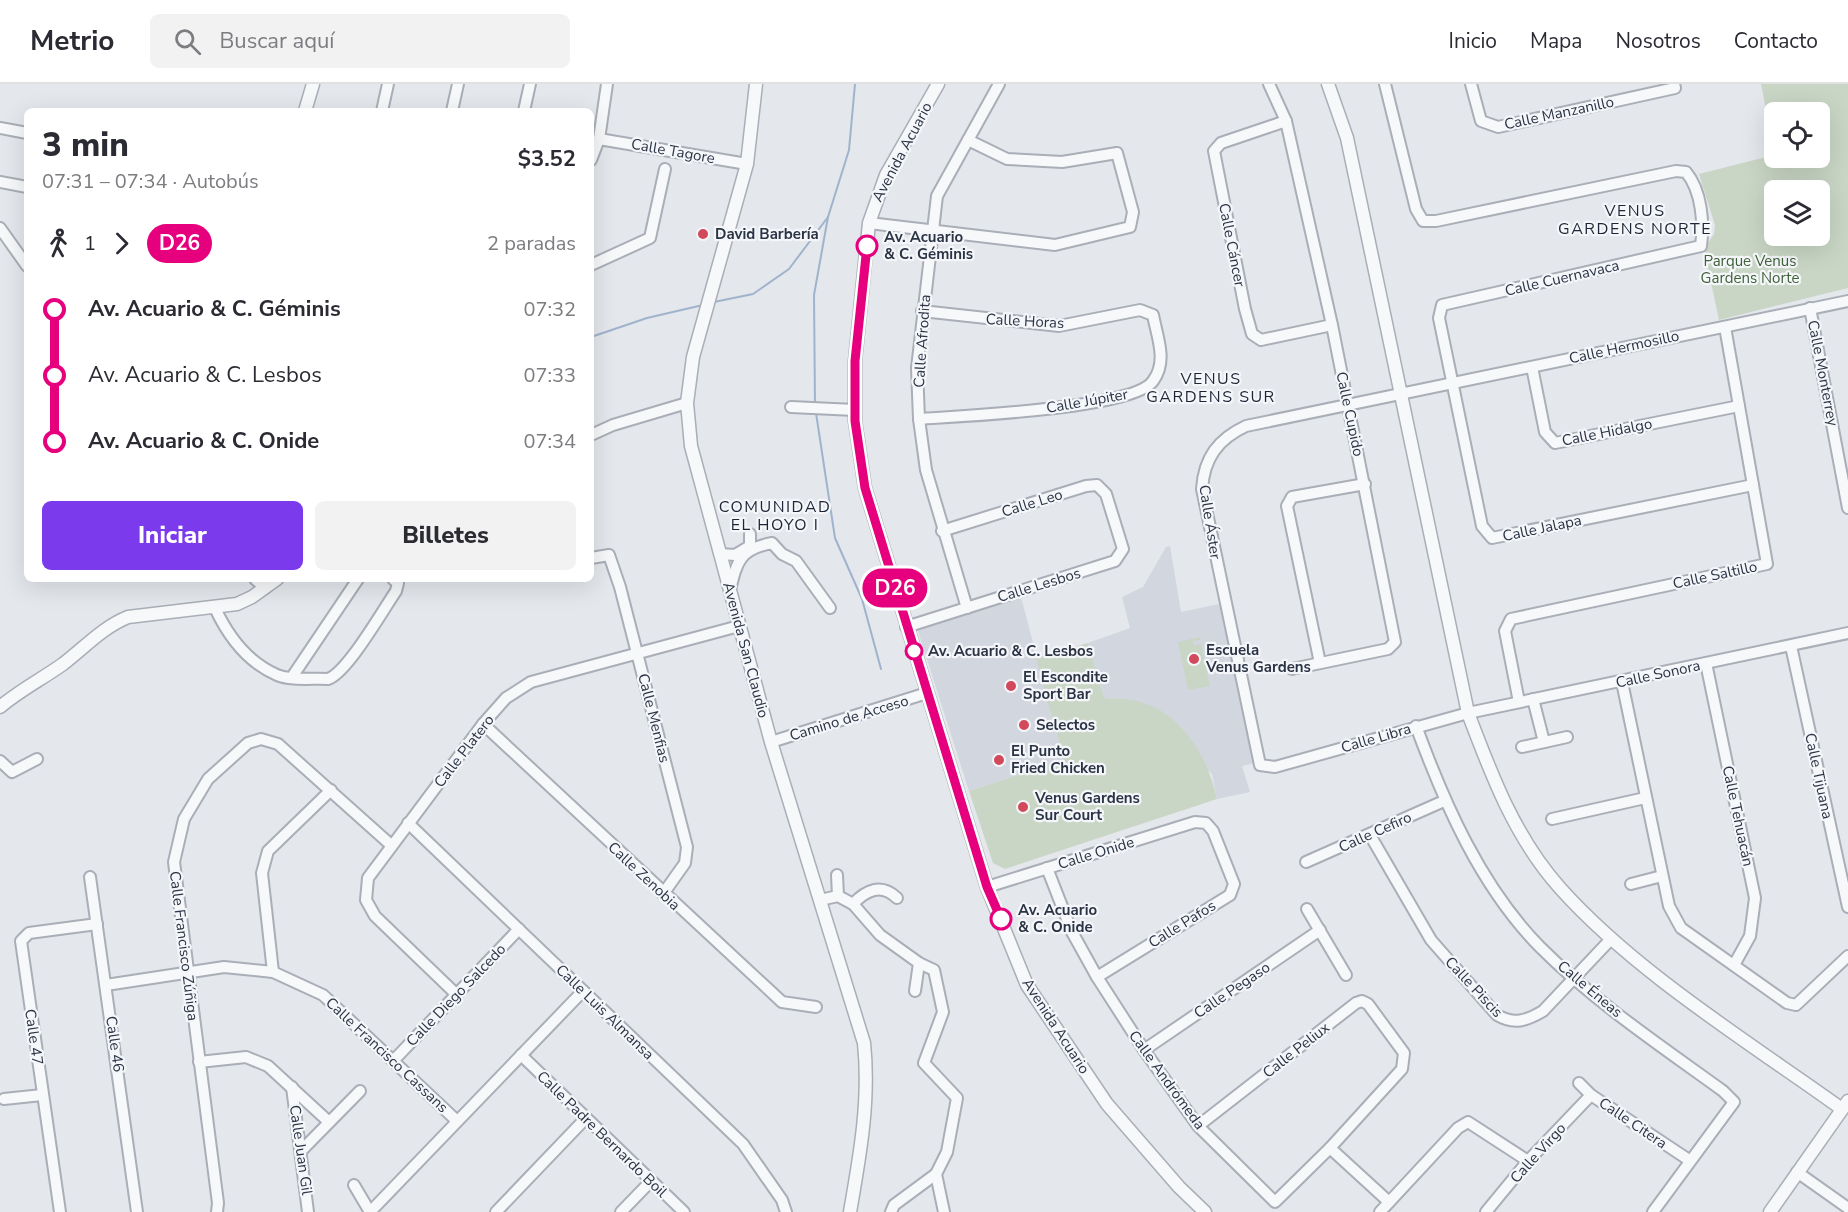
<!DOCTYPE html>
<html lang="es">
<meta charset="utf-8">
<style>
:root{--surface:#fff;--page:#f2f2f3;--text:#2b2b33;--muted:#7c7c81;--line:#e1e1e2;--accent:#7c3aed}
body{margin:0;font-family:"Nunito Sans",sans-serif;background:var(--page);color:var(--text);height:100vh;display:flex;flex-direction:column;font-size:22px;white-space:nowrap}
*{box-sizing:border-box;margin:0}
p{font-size:20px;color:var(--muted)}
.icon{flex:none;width:33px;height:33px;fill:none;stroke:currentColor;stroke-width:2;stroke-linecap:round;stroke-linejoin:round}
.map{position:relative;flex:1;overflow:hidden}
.side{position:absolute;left:24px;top:24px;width:570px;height:474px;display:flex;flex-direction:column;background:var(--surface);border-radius:9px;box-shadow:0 6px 24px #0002}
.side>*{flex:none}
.badge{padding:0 12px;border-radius:20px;font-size:21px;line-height:39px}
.tools{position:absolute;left:1764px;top:18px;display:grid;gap:12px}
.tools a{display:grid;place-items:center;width:66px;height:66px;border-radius:9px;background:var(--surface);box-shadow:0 6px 24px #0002;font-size:30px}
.map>.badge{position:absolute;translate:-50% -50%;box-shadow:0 0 0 3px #fff}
.legs{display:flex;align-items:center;gap:9px;height:66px;padding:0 18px;font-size:20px}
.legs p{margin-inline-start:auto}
.head{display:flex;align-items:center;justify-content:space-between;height:102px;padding:0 18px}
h1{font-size:33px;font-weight:800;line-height:45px}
.primary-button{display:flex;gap:12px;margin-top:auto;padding:12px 18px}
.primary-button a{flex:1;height:69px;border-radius:9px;background:var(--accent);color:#fff;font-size:24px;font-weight:800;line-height:69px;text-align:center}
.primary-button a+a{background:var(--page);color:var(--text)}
ul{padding:0 18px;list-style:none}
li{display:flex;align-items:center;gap:21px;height:66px;font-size:22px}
li i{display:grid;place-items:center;width:9px;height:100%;margin:0 8px;background:currentColor}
li i::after{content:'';width:15px;height:15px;margin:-8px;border:4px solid;border-radius:50%;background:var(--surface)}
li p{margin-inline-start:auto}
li:first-child i{background:linear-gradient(#0000 50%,currentColor 0)}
li:last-child i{background:linear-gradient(currentColor 50%,#0000 0)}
header{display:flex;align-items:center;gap:36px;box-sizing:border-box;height:84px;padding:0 30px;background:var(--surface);border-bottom:2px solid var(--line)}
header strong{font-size:28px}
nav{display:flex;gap:33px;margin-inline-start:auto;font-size:21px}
.search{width:420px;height:54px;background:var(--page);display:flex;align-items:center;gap:15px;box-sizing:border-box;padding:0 21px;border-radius:9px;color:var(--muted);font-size:22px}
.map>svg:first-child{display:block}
.built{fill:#d2d6de}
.green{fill:#c9d6c5;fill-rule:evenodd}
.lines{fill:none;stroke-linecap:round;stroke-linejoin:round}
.stream{stroke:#9fb4cc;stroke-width:2}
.minor-casing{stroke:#a9aeb7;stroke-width:14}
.tertiary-casing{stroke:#a9aeb7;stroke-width:15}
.minor{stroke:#f7f8fa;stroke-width:10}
.tertiary{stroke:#f7f8fa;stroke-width:12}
.line-1-casing{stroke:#fff;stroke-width:14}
.line-1{stroke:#e6007e;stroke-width:9}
.poi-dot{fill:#d1495b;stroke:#f4f6f9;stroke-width:2}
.stop-1-dot{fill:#fff;stroke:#e6007e;stroke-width:3}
.labels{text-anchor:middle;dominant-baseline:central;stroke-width:4.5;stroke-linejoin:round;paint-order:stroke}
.street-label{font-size:15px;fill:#2b3445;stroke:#f4f6f9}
.poi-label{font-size:15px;font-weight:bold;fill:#2b3445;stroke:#f4f6f9;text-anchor:start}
.stop-label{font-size:15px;font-weight:bold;fill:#2b3445;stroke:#f4f6f9;text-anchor:start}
.park-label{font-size:15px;fill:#3f6138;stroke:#f4f6f9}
.neighbourhood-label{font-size:16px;letter-spacing:1.5px;fill:#1d2536;stroke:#f4f6f9}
</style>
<header>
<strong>Metrio</strong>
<div class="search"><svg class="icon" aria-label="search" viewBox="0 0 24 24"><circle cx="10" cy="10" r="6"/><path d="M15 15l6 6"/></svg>Buscar aquí</div>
<nav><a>Inicio</a><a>Mapa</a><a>Nosotros</a><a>Contacto</a></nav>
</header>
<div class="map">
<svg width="1848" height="1128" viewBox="0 0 1848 1128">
<rect width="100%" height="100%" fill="#e4e7ec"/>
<g class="built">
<path d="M1170,462L1181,528L1219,520L1255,679L1242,682L1250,708L1217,715L1212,690L1132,616L1104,614L1088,559L1130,544L1122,513L1143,503L1166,463Z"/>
<path d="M1021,513L1064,676L969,707L917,544Z"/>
</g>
<g class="green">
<path d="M1761,0H1848V204L1719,236L1704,165L1714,150L1715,141L1699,90L1774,71V74H1820V28H1774V65ZM1774,106H1820V152H1774Z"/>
<path d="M1200,553L1201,556L1193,557L1194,561L1201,560L1210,602L1188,606L1178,558Z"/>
<path d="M1088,559L1104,614C1113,615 1123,614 1132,616C1179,624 1208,672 1217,715L1005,785L993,779L969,707L1064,676L1036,574Z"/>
</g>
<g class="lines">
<g class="stream">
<path d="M714,218L753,210L789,185L828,133L849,66L855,0"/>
<path d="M591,253L647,234L703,221"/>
<path d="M815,321L814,211L828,133"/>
<path d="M816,329L835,454L862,515L881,585"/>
</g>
<g class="minor-casing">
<g id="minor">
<path d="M1269,0L1286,37L1332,241L1395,558L1388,565L1292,585"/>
<path d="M1385,0L1416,125L1423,137H1436L1676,87L1686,88C1702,107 1704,140 1701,162L1442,221L1439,234L1482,442L1492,454L1753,401"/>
<path d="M1471,0L1481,37L1498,43L1675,4L1674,0"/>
<path d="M382,27L388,0"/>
<path d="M452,27L458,0"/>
<path d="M524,27L530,0"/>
<path d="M1286,37L1221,59L1214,67L1245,225L1252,250L1261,256L1332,241"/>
<path d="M0,44L27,49"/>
<path d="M599,55L747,80"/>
<path d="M591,76L599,55L607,0"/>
<path d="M0,98L27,103"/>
<path d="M869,139L1055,161L1130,143L1133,128L1117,69L1062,78L1007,75L968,56"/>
<path d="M0,144L27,182"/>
<path d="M591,181L650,154L665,85"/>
<path d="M1848,217L1246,342C1218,355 1204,374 1202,405L1260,681L1275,683L1468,629L1848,549"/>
<path d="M1810,224L1848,424"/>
<path d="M1532,283L1545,348L1555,359L1739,322"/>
<path d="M791,323L855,326"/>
<path d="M919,335C958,332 1134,325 1153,297C1168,277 1157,253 1153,231L1140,226L1059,242L922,227"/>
<path d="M591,351L613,341L687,319"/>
<path d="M720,470L735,471L750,462V450"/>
<path d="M591,474L609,471L620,503L687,763L685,779L663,810"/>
<path d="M255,495L265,504"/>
<path d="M730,506C737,477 740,465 772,459L782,470L796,477L830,524"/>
<path d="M215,524C228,552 247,578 277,591C291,597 313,594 328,595C347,589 383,526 396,507L398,499L393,495"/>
<path d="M967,524L926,386L919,335L917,284L937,112L999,0"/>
<path d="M906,543L1115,477L1123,465L1106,410L1097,401L1086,402L942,447"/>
<path d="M1791,562L1848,823"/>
<path d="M1320,579L1287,422L1292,413L1365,400"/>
<path d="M1706,579L1755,814L1750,852L1734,881"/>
<path d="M292,593L358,495"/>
<path d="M1622,598L1669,822L1681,844L1787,919L1796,921L1848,872"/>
<path d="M1533,615L1544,658"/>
<path d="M1519,618L1505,547L1511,535L1767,480L1725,243"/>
<path d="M483,640L782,918L816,923"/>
<path d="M1416,642C1445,721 1481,803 1540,863C1595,918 1661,962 1723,1007L1734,1018L1653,1128"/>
<path d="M771,658L927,609"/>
<path d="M1522,663L1567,653"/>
<path d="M0,677L12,688L37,675"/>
<path d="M1552,735L1645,714"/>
<path d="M408,739L743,1060L782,1116L786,1128"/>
<path d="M1370,751L1431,856L1497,931C1514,941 1526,937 1543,927L1611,855"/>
<path d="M1306,778L1444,717"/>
<path d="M1047,784L1072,848L1097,893L1144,966L1198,1042L1275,1118L1330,1064L1402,985L1404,969L1368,920L1362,917L1356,919L1198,1042"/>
<path d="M837,791L838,812"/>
<path d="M90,793L137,1128"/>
<path d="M1631,800L1662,792"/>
<path d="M987,803L1195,738L1206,739L1213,747L1234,800L1230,811L1097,893"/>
<path d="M820,816L838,812L853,820L880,851L919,879L915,907"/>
<path d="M853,820C866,806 881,799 897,814"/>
<path d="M1307,825L1346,891"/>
<path d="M919,879L934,886L943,928L924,979L957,1014L947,1068L936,1090L944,1128"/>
<path d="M273,888L262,789L268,767L331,706"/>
<path d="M106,901L224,883L273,888L323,911L457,1037"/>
<path d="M456,910L375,832L366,816L368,794L483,640L506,614L531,598L739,542"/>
<path d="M1144,966L1320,846"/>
<path d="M521,971L684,1128"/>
<path d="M394,976L519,845"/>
<path d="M199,978L246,973L268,982L329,1038"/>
<path d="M1579,999L1591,1011L1689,1076"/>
<path d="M292,1003L308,1128"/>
<path d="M4,1015L42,1011"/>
<path d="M1330,1064L1389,1118"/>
<path d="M302,1066L360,1007"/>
<path d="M1797,1088L1848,1124"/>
<path d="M354,1101L370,1128"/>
<path d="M60,1128L21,857L29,849L97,840"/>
<path d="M217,1128L218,1119L174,778L184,735L208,695L248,659L261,655L278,660L391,761"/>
<path d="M370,1128L583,907"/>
<path d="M496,1128L586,1034"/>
<path d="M621,1128L651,1097"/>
<path d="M891,1128L894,1121L936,1090"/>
<path d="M1380,1128L1458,1044L1468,1038L1528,1077"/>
<path d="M1486,1128L1528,1077L1591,1011"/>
</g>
</g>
<g class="tertiary-casing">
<g id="tertiary">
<path d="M756,0L747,80L693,273L687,319L691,362L771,658L864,959C870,1016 860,1071 850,1128"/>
<path d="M938,0L886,91L869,139L855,277V337L865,404L987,803L1027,901L1107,1020L1179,1103L1205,1128"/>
<path d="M1328,0L1347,54L1468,629C1491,690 1515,754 1560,804C1635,888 1750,959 1842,1025"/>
<path d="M305,27L313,0"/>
<path d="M0,623C20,606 42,595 63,580C84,564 103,543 128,533L237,520L252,513L277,495"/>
<path d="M1770,1128L1848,1017"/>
</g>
</g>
<use href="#minor" class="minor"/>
<use href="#tertiary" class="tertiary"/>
</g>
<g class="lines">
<g class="line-1-casing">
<path id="line-1" d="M867,162L855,277V337L865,404L987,803L1001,835"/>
</g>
<use href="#line-1" class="line-1"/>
</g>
<g class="poi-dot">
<circle cx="703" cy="150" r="6"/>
<circle cx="1194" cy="575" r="6"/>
<circle cx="1011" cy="602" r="6"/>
<circle cx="1024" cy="641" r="6"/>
<circle cx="999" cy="676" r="6"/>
<circle cx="1023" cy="723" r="6"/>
</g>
<g class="stop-1-dot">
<circle cx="867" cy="162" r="10"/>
<circle cx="914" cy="567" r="8"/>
<circle cx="1001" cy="835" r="10"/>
</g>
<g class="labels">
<g class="street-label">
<text transform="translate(1559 29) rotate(-12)">Calle Manzanillo</text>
<text transform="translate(673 67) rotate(10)">Calle Tagore</text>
<text transform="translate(902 68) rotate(-62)">Avenida Acuario</text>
<text transform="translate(1232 161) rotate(79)">Calle Cáncer</text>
<text transform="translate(1562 194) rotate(-13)">Calle Cuernavaca</text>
<text transform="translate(1025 237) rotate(3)">Calle Horas</text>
<text transform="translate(922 257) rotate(-86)">Calle Afrodita</text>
<text transform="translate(1624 263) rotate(-12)">Calle Hermosillo</text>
<text transform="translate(1823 289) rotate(79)">Calle Monterrey</text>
<text transform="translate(1087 317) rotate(-10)">Calle Júpiter</text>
<text transform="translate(1350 330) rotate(78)">Calle Cupido</text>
<text transform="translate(1607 348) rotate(-11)">Calle Hidalgo</text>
<text transform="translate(1032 419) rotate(-17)">Calle Leo</text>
<text transform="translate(1210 438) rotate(81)">Calle Áster</text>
<text transform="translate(1542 444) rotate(-12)">Calle Jalapa</text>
<text transform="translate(1715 491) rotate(-12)">Calle Saltillo</text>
<text transform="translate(1039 501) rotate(-17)">Calle Lesbos</text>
<text transform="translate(746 566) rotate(75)">Avenida San Claudio</text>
<text transform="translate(1658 590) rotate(-12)">Calle Sonora</text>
<text transform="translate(654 634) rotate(76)">Calle Menfias</text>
<text transform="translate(849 634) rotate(-17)">Camino de Acceso</text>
<text transform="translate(1376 654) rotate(-16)">Calle Libra</text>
<text transform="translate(464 667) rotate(-52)">Calle Platero</text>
<text transform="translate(1819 692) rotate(78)">Calle Tijuana</text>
<text transform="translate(1738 732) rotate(78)">Calle Tehuacán</text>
<text transform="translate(1375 748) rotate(-24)">Calle Cefiro</text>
<text transform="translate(1096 769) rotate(-17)">Calle Onide</text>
<text transform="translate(644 792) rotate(43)">Calle Zenobia</text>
<text transform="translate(1182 840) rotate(-32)">Calle Pafos</text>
<text transform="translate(184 862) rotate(83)">Calle Francisco Zúñiga</text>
<text transform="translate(1474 903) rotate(47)">Calle Piscis</text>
<text transform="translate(1590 905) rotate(40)">Calle Éneas</text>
<text transform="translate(1232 906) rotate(-34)">Calle Pegaso</text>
<text transform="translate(456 911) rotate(-46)">Calle Diego Salcedo</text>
<text transform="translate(605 928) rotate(44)">Calle Luis Almansa</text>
<text transform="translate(1056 942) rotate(57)">Avenida Acuario</text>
<text transform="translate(34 953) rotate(82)">Calle 47</text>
<text transform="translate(115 960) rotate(82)">Calle 46</text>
<text transform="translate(1296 966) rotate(-38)">Calle Peliux</text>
<text transform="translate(387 971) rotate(43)">Calle Francisco Cassans</text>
<text transform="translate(1167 996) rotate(54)">Calle Andrómeda</text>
<text transform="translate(1633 1039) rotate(34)">Calle Citera</text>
<text transform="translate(602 1050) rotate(44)">Calle Padre Bernardo Boil</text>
<text transform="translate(301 1066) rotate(82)">Calle Juan Gil</text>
<text transform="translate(1538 1069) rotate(-48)">Calle Virgo</text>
</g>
<g class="poi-label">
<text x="715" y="150">David Barbería</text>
<text x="1206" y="566">Escuela<tspan x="1206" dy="17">Venus Gardens</tspan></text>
<text x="1023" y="593">El Escondite<tspan x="1023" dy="17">Sport Bar</tspan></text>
<text x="1036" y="641">Selectos</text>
<text x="1011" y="667">El Punto<tspan x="1011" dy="17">Fried Chicken</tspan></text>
<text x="1035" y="714">Venus Gardens<tspan x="1035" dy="17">Sur Court</tspan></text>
</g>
<g class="stop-label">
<text x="884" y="153">Av. Acuario<tspan x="884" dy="17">&amp; C. Géminis</tspan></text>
<text x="928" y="567">Av. Acuario &amp; C. Lesbos</text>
<text x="1018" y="826">Av. Acuario<tspan x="1018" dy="17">&amp; C. Onide</tspan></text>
</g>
<g class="park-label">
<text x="1750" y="177">Parque Venus<tspan x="1750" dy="17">Gardens Norte</tspan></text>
</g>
<g class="neighbourhood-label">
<text x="1635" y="127">VENUS<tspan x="1635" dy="18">GARDENS NORTE</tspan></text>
<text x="1211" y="295">VENUS<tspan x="1211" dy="18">GARDENS SUR</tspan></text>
<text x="775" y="423">COMUNIDAD<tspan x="775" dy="18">EL HOYO I</tspan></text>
</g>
</g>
</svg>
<div class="tools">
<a><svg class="icon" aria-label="locate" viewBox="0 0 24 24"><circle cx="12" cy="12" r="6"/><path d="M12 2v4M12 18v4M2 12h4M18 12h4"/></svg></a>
<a><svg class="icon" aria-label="layers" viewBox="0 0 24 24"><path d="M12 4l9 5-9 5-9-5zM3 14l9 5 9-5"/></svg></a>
</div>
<b class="badge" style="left:895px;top:504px;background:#e6007e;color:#fff">D26</b>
<section class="side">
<div class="head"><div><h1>3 min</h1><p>07:31 – 07:34 · Autobús</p></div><b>$3.52</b></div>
<div class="legs"><svg class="icon" aria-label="walk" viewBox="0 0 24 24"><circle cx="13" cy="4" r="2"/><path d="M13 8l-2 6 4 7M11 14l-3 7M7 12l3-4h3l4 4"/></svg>1<svg class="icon" aria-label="forward" viewBox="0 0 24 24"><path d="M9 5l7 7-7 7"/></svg><b class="badge" style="background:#e6007e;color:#fff">D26</b><p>2 paradas</p></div>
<ul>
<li><i style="color:#e6007e"></i><b>Av. Acuario &amp; C. Géminis</b><p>07:32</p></li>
<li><i style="color:#e6007e"></i><span>Av. Acuario &amp; C. Lesbos</span><p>07:33</p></li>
<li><i style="color:#e6007e"></i><b>Av. Acuario &amp; C. Onide</b><p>07:34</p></li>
</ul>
<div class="primary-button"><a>Iniciar</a><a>Billetes</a></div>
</section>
</div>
